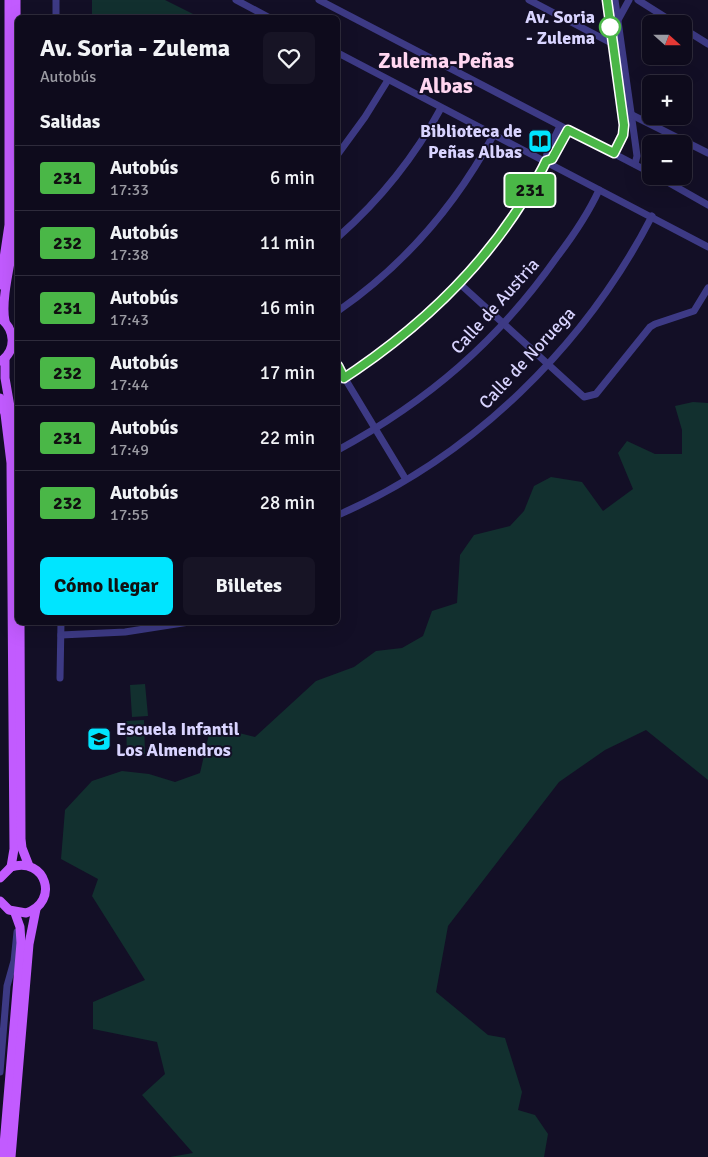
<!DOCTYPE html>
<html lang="es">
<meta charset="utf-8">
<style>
:root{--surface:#0e0b1c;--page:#171425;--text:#f1f3f6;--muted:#9b9ba3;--line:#2e2b3b;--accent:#00e5ff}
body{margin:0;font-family:Signika,sans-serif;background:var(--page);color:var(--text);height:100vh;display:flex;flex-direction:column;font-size:19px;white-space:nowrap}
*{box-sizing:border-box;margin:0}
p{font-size:16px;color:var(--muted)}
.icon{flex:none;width:28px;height:28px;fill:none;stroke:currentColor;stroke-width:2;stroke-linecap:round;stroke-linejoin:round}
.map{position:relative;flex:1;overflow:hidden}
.side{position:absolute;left:15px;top:15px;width:325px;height:610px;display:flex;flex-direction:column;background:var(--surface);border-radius:8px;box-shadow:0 5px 20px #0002,0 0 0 1px var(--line)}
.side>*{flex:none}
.badge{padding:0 10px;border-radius:4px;font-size:18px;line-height:32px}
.needle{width:32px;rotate:111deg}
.buttons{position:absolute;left:642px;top:15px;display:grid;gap:10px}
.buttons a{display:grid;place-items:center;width:50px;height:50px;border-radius:8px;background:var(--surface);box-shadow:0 5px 20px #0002,0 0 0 1px var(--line);font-size:25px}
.map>.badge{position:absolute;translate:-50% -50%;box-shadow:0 0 0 2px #fff}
h2{padding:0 25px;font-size:19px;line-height:45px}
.round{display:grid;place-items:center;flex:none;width:52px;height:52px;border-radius:8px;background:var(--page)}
.head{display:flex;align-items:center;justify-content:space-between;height:85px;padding:0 25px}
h1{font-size:24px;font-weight:700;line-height:38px}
.action{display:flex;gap:10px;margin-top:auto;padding:10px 25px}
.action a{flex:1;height:58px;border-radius:8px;background:var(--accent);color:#111;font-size:20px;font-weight:700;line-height:58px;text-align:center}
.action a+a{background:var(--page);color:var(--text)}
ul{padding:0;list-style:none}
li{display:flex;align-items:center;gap:15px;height:65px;padding:0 25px;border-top:1px solid var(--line)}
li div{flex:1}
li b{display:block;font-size:19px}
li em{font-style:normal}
li .badge{min-width:55px;font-weight:700;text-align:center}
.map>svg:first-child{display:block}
.green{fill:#12302f}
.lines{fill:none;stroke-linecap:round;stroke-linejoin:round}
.minor{stroke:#3d3a85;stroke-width:7}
.major{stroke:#c25bff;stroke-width:9}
.line-casing{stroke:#fff;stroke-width:11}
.line{stroke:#4ab747;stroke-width:8}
.stop-dot{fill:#fff;stroke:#4ab747;stroke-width:2.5}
.labels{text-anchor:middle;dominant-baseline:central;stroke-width:4;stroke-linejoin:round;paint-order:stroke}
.stop-label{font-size:18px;font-weight:bold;fill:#d9d4ff;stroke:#130f26;text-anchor:end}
.poi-label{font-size:18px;font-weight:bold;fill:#d9d4ff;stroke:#130f26;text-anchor:end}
.street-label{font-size:18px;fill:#d9d4ff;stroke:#130f26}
.district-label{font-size:22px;font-weight:bold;fill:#ffd6f0;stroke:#130f26}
</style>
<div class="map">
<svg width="708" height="1157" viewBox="0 0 708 1157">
<rect width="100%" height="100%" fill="#130f26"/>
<g class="green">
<path d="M92,0H165L199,17H92Z"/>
<path d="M693,402L708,403V780L646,730L605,750L559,782L448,926L436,992L488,1035L505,1038L522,1092L518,1110L535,1115L548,1134L544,1157H170L193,1153L142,1095L165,1074L157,1042L93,1029V1002L145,980L92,896L98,879L61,859L65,810L92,781L122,771L149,774L175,782L200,773L209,734L231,731L255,737L316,681L354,667L376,651L402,648L423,636L432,611L457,603L460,555L474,535L510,526L524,511L534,486L551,477L582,482L603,511L633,489L618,453L627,441L655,454H682V430L675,406Z"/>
<path d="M145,684L148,716L132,717L130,685Z"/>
<path d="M144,720L145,754L127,755L126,721Z"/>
</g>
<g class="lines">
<g class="minor">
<path d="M56,0V18"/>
<path d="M236,0L270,18"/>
<path d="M319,0L651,173"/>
<path d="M529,0L615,45"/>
<path d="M607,0L624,125L623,135L614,153"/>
<path d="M615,0L635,141L637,156L635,164"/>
<path d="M638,0L676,24"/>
<path d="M618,20L629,0"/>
<path d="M684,29L708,44"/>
<path d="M338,53L708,247"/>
<path d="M628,113L708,153"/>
<path d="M338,154L365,117L388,80"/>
<path d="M546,161L552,159L568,130"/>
<path d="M657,176L708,205"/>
<path d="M338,237C380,200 414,158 441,108"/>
<path d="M460,284L584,397L596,394L650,327L655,324L694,311L708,288"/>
<path d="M338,311C404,265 456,205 494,134"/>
<path d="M338,367L405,478"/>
<path d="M338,382C424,328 493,257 543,168C546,163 545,158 547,154C551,144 556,135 560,126"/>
<path d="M338,450C428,401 498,341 557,257C573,236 588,214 599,190"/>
<path d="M338,515C472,457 585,346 652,216"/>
<path d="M61,635L125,632L189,622"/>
<path d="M60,678L61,622"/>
<path d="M0,1072L7,986L14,961L17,932"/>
</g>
<g class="major">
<path d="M0,285L9,225V0"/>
<path d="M0,318C15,329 17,350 1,361"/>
<path d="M5,321C0,297 14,252 16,224C20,150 16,74 16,0"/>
<path d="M5,359V378L18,453"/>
<path d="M0,398L5,414L11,463L14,849L11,867"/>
<path d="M20,622L21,839L22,848L29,866"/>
<path d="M0,878L11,867C46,856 60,902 26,913L9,910L0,901"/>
<path d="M3,1157L21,943L20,927L15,913"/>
<path d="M11,1157L29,944L36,909"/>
</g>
</g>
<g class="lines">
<g class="line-casing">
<path id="line" d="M338,366L344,378L356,370C423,324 480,270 523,201C531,188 540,175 546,161L552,159L568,130L614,153L623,135L624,125L607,0"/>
</g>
<use href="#line" class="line"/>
</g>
<defs>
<g id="library-square" transform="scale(1.25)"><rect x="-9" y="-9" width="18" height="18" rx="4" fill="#00e5ff" stroke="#130f26"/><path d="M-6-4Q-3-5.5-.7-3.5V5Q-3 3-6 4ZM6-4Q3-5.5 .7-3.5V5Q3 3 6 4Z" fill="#111"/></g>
<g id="school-square" transform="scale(1.25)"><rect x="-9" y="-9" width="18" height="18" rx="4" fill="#00e5ff" stroke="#130f26"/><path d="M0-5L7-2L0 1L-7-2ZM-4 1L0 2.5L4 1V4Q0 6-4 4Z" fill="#111"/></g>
</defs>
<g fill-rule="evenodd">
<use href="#library-square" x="540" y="141"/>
<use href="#school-square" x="99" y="739"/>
</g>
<circle class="stop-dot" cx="610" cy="27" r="10"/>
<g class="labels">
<g class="stop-label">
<text x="595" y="17">Av. Soria<tspan x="595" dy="21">- Zulema</tspan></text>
</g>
<g class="poi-label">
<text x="522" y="131">Biblioteca de<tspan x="522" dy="21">Peñas Albas</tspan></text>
<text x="116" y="729" text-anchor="start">Escuela Infantil<tspan x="116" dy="21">Los Almendros</tspan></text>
</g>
<g class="street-label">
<text transform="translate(495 306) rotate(-48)">Calle de Austria</text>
<text transform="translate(527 358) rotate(-47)">Calle de Noruega</text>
</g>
<g class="district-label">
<text x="446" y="60">Zulema-Peñas<tspan x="446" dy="25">Albas</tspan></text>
</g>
</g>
</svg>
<div class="buttons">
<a><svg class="needle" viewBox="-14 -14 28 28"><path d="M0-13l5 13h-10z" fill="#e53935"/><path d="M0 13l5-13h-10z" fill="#9b9ba3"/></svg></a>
<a>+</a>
<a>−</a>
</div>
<b class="badge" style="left:530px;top:190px;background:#4ab747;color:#111">231</b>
<section class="side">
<div class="head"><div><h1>Av. Soria - Zulema</h1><p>Autobús</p></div><a class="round"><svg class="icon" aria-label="heart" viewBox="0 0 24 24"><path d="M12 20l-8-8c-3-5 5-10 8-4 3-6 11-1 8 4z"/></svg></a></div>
<h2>Salidas</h2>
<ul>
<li><span class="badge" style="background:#4ab747;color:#111">231</span><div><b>Autobús</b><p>17:33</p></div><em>6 min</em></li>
<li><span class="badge" style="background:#4ab747;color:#111">232</span><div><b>Autobús</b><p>17:38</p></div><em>11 min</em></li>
<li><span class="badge" style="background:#4ab747;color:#111">231</span><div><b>Autobús</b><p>17:43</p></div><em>16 min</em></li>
<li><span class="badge" style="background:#4ab747;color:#111">232</span><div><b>Autobús</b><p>17:44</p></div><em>17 min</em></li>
<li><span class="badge" style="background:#4ab747;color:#111">231</span><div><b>Autobús</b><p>17:49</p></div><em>22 min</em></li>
<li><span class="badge" style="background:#4ab747;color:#111">232</span><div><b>Autobús</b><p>17:55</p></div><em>28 min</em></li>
</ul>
<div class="action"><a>Cómo llegar</a><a>Billetes</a></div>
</section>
</div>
